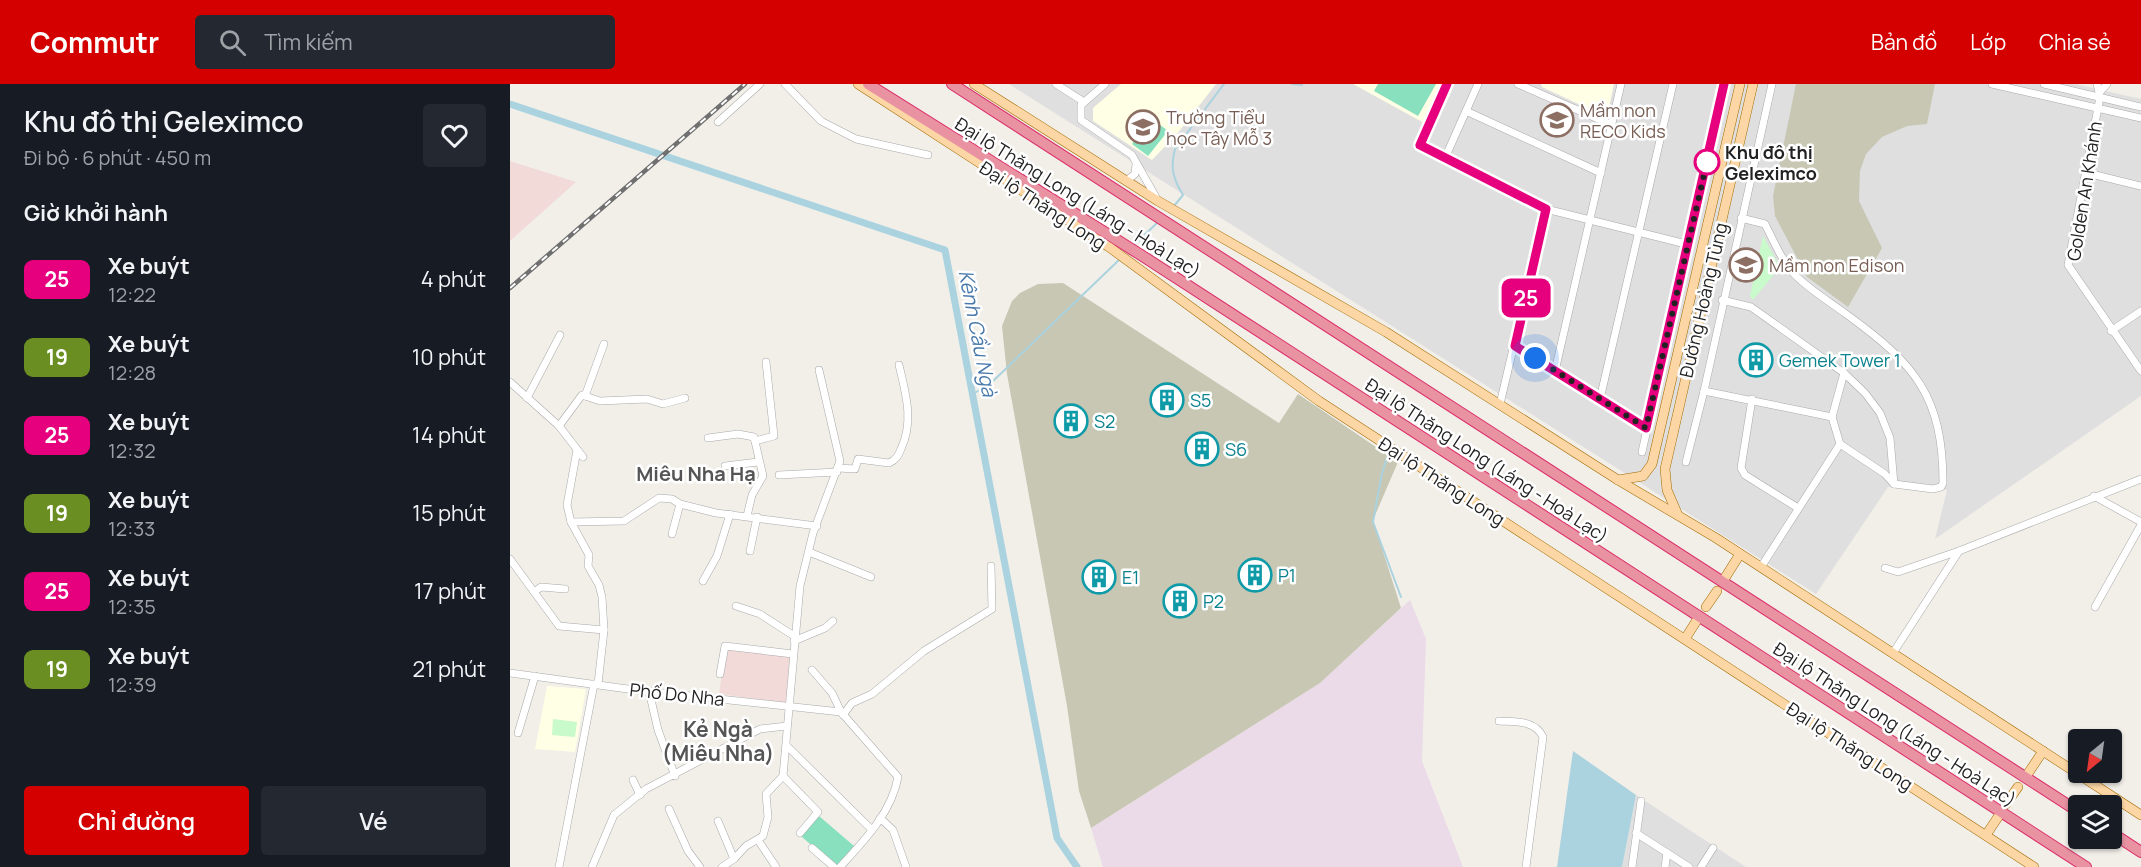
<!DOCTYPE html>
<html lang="vi">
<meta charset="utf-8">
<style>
:root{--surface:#171b24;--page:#242831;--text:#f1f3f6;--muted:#9ea1a6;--accent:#d40000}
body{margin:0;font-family:Manrope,sans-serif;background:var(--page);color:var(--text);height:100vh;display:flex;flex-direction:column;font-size:22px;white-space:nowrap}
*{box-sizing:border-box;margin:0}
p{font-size:20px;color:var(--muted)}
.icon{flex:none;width:33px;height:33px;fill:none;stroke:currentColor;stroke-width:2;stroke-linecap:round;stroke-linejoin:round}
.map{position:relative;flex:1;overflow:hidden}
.side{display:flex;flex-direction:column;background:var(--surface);width:510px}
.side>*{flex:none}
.badge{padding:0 12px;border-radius:9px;font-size:21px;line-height:39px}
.needle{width:39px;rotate:209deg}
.controls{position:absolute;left:1558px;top:645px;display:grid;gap:12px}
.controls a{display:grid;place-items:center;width:54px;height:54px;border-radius:6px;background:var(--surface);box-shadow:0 2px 4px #0004;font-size:30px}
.you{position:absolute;width:30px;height:30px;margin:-15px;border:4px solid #fff;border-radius:50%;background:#1a73e8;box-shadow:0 0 0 9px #1a73e833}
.map>.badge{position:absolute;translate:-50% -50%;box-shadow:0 0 0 3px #fff}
h2{padding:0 24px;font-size:22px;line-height:54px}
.round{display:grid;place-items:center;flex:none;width:63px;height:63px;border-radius:6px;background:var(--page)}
.headline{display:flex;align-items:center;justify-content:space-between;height:102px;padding:0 24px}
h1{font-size:28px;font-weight:600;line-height:45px}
.primary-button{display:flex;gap:12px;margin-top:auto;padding:12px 24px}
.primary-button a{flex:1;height:69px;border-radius:6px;background:var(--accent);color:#fff;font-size:24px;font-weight:600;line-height:69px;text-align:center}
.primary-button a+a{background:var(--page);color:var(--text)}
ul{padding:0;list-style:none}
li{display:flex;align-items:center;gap:18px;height:78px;padding:0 24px}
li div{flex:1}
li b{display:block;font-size:22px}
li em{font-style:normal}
li .badge{min-width:66px;font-weight:700;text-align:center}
header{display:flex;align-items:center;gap:36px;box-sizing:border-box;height:84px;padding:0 30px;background:var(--accent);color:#fff}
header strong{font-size:28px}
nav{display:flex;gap:33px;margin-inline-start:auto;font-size:21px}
.search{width:420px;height:54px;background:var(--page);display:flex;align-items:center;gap:15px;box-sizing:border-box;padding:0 21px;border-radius:6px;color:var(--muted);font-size:22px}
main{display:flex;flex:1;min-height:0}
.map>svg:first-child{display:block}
.residential{fill:#e0dfdf}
.commercial{fill:#f2dad9}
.industrial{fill:#ebdbe8}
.education{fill:#ffffe5}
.construction{fill:#c7c7b4}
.park{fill:#c8facc}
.pitch{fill:#88e0be}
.water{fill:#aad3df}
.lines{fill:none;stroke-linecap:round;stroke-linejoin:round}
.stream{stroke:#aad3df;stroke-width:2}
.canal{stroke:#aad3df;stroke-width:7}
.minor-casing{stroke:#a9a9a9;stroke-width:8}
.major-casing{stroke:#a06b00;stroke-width:10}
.highway-casing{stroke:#dc2a67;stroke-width:12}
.minor{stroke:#fff;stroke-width:7}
.major{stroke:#fcd6a4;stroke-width:9}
.highway{stroke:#e892a2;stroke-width:10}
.rail-casing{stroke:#707070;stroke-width:4.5}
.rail{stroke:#fff;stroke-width:2;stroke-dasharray:7;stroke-linecap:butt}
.line-casing{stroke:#fff;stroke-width:14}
.line{stroke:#e6007e;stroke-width:9}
.walk{stroke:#222;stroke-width:6;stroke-dasharray:0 10.8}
.stop-dot{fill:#fff;stroke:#e6007e;stroke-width:3}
.labels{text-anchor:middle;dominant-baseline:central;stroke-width:5;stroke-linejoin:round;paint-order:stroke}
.education-label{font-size:18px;fill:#785e54;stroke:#fff;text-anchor:start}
.stop-label{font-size:18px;font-weight:bold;fill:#222;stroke:#fff;text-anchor:start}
.street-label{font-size:18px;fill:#222;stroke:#fff}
.culture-label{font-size:18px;fill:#0d838f;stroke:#fff;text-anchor:start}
.water-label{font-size:20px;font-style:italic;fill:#4a7aab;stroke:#fff}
.neighbourhood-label{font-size:20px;font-weight:bold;fill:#555;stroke:#fff}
.quarter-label{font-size:21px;font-weight:bold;fill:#555;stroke:#fff}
</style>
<header>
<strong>Commutr</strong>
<div class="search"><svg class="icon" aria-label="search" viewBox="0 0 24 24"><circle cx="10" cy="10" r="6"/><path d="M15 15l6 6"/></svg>Tìm kiếm</div>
<nav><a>Bản đồ</a><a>Lớp</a><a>Chia sẻ</a></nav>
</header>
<main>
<section class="side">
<div class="headline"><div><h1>Khu đô thị Geleximco</h1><p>Đi bộ · 6 phút · 450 m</p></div><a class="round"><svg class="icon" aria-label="heart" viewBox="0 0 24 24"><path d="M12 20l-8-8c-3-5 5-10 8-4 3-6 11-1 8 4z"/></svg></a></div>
<h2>Giờ khởi hành</h2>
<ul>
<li><span class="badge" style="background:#e6007e;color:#fff">25</span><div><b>Xe buýt</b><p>12:22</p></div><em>4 phút</em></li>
<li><span class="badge" style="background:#6b8e23;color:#fff">19</span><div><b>Xe buýt</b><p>12:28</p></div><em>10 phút</em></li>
<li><span class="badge" style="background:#e6007e;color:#fff">25</span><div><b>Xe buýt</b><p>12:32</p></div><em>14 phút</em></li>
<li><span class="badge" style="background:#6b8e23;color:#fff">19</span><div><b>Xe buýt</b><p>12:33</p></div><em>15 phút</em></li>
<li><span class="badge" style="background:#e6007e;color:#fff">25</span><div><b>Xe buýt</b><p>12:35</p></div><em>17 phút</em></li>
<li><span class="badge" style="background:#6b8e23;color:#fff">19</span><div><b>Xe buýt</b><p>12:39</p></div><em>21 phút</em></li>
</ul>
<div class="primary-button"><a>Chỉ đường</a><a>Vé</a></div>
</section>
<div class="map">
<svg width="1631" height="783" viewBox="0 0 1631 783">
<rect width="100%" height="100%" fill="#f2efe9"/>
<g class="residential">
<path d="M499,0H1565L1631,15V312L1425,455L1437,406L1378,403L1306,510Z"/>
<path d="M1126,711L1236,783H1112Z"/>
</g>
<g class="commercial">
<path d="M0,77L66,98L0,157Z"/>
<path d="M216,560L281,568L277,619L209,610Z"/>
</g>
<path class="industrial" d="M900,516L916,555L912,677L953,783H593L581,744L810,599Z"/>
<g class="education">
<path d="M611,0H706L667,50L642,76L583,37V24Z"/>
<path d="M843,0H934L916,40Z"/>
<path d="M1031,0H1104L1098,28L1092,31L1032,3Z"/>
<path d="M37,602L76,605L65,668L25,665Z"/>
</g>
<g class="construction">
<path d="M1286,0H1425L1417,40L1397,42L1372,53L1356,70L1350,87L1349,117L1372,164L1338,223L1297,193L1265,132L1263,112Z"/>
<path d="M553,199L769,339L788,310L888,378L863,436L891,524L810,599L581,744L569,707L557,622L497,290L492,242L502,217L510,209L528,200Z"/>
</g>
<g class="park">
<path d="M1253,152L1270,183L1243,216L1240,212Z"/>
<path d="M43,635L67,638L65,653L42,651Z"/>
</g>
<g class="pitch">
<path d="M868,0H926L908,32L864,7Z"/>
<path d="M641,34L658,47L638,72L622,60Z"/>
<path d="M309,732L344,762L326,783L291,752Z"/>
</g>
<path class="water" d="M1063,667L1126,711L1112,783H1047Z"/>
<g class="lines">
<g class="stream">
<path d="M782,0L792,1"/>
<path d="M664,122L673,111C663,95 660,83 665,65L714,0"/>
<path d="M623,162L649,137"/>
<path d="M463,310L481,299L610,175"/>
<path d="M877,374L872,389L863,438L891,513"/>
</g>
<path class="canal" d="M0,20L435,166L547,754L567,783"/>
<g class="minor-casing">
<g id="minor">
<path d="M275,0L311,37L346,55L418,71"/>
<path d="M546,0L574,18"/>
<path d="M595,0L571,21V36L622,71L648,117"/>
<path d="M937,0L910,61L1036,125L1172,159"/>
<path d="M1008,0L1102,41"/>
<path d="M1482,0L1631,34"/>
<path d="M1534,0L1631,23"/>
<path d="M1587,0L1590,13L1558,181L1631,287"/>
<path d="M1591,7L1597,0"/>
<path d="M956,27L1091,89"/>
<path d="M208,38L250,0"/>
<path d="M935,74L968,0"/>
<path d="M1577,89L1631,102"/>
<path d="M616,97L625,90L626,80"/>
<path d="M1231,134L1255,140C1264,158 1272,177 1285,191C1300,206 1320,218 1336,230C1405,280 1433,312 1433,399L1431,403L1423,405L1384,400L1375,390L1330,360"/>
<path d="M1212,216L1241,223L1334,289L1355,309L1370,329L1380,354L1384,400"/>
<path d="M1601,247L1631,227"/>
<path d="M1005,262L1136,344"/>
<path d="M1045,287L1111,0"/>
<path d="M0,298L49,342L73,373"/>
<path d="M1194,307L1322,333"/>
<path d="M75,312L94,260"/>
<path d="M17,314L50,251"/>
<path d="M1090,315L1163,0"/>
<path d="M1242,315L1231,384L1235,391L1288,424"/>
<path d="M990,320L1036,125"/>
<path d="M49,342L72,311L90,317L137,315L153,320L175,314"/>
<path d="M198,354L228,350L244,353L253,392L242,411L237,432"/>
<path d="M245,357L264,352L256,278"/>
<path d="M67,366L57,421L61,438L79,471L78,482L89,501L92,513L94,546L88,600"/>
<path d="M1132,368L1214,0"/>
<path d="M1176,378L1194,307L1262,0"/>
<path d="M215,382L248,378"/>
<path d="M328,384L345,385L348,375L379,379C386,376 388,372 391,365C404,337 396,311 389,281"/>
<path d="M269,391L327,388"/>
<path d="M1584,412L1631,438"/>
<path d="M61,438L114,437L149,414L162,415L170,420L206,429L307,442"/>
<path d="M162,450L170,420"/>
<path d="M240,467L247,433"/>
<path d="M299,468L361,493"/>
<path d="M0,475L49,542L94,546"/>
<path d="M1251,483L1330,360L1322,333L1334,289"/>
<path d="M1375,484L1388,488L1449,467L1631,395"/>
<path d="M193,497L207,472L220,430"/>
<path d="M24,508L31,503L55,505"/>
<path d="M226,522L250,530L284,552"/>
<path d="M1585,523L1631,441"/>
<path d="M284,557L315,544L323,537"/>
<path d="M1383,569L1449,467"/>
<path d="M302,586L322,609L331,628"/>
<path d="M0,589L125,606L331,628L388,693C382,728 354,757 330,783"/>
<path d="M210,590L215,562L283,570"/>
<path d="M139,607L148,646L165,692"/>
<path d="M333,631L342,619L362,610L414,567L482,525L481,482"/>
<path d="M989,637C1006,638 1025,636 1033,653L1016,783"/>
<path d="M8,649L25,592"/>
<path d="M277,662L362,746"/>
<path d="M273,692L308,728L290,749"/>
<path d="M123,696L130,711"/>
<path d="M159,725L178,767L190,783"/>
<path d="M370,734L383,746L396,783"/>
<path d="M208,737L224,775"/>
<path d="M1126,749L1179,783"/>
<path d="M248,756L266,783"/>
<path d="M302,764L324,783"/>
<path d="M49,783L84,600"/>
<path d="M82,783L104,731L136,705L250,645L277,642"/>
<path d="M212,783L224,775L236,762L253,752L258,733L256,710L273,692L290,502L303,449L330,377L309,286"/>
<path d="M1122,783L1131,717"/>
<path d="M1155,783L1157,769"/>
<path d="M1191,783L1203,764"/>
</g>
</g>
<g class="major-casing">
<g id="major">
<path d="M348,0L599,163L809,317L1524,783"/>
<path d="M464,0L648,117L876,248L1108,396L1206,454L1631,731"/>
<path d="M1108,396L1133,392L1142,380L1230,0"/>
<path d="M1167,429L1157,406L1155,385L1243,0"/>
<path d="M1213,497L1230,470"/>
<path d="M1196,523L1207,507"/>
<path d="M1175,555L1187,536"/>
<path d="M1517,691L1533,667"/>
<path d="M1496,720L1508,703"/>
<path d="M1476,751L1488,733"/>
</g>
</g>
<g class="highway-casing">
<g id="highway">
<path d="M358,0L631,171L1576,783"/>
<path d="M442,0L1569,728"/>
<path d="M1602,749L1631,768"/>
</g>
</g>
<use href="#minor" class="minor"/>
<use href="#major" class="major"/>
<use href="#highway" class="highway"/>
<g class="rail-casing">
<path id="rail" d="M0,204L235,0"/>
</g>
<use href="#rail" class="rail"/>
</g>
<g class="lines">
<g class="line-casing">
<path id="line" d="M937,0L910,61L1036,125L1005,262L1136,344L1214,0"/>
</g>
<use href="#line" class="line"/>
<path class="walk" d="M1025,274L1136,344L1199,69L1197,78"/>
</g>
<defs>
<g id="school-ring" transform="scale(1.725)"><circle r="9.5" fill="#fff" stroke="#8d6e63" stroke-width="1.5"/><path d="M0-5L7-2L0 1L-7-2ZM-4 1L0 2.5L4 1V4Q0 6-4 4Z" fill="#8d6e63"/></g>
<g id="building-ring" transform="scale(1.725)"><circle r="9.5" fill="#fff" stroke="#0f9aa8" stroke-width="1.5"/><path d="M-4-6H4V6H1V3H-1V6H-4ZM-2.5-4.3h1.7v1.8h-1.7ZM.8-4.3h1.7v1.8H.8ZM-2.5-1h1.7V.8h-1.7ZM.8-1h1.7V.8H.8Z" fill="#0f9aa8"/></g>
</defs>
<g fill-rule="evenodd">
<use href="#school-ring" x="1047" y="36"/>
<use href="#school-ring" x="633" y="43"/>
<use href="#school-ring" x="1236" y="181"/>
<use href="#building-ring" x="1246" y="276"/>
<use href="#building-ring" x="657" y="316"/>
<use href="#building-ring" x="561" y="337"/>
<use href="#building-ring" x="692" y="365"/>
<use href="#building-ring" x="745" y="491"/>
<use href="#building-ring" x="589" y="493"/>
<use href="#building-ring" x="670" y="517"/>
</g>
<circle class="stop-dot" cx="1197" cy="78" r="12"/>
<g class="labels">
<g class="education-label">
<text x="1070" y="26">Mầm non<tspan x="1070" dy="21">RECO Kids</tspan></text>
<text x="656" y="33">Trường Tiểu<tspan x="656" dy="21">học Tây Mỗ 3</tspan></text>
<text x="1259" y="181">Mầm non Edison</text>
</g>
<g class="stop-label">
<text x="1215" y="68">Khu đô thị<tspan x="1215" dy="21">Geleximco</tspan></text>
</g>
<g class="street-label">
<text transform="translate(1574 107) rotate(-81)">Golden An Khánh</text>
<text transform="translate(568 113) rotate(32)">Đại lộ Thăng Long (Láng - Hoà Lạc)</text>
<text transform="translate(533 121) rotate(33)">Đại lộ Thăng Long</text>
<text transform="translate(1193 216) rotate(-77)">Đường Hoàng Tùng</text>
<text transform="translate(977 376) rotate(33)">Đại lộ Thăng Long (Láng - Hoà Lạc)</text>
<text transform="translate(932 397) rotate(33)">Đại lộ Thăng Long</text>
<text transform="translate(167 610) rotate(6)">Phố Do Nha</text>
<text transform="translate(1385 640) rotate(33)">Đại lộ Thăng Long (Láng - Hoà Lạc)</text>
<text transform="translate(1340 662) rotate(33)">Đại lộ Thăng Long</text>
</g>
<g class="culture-label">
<text x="1269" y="276">Gemek Tower 1</text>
<text x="680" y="316">S5</text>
<text x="584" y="337">S2</text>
<text x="715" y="365">S6</text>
<text x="768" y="491">P1</text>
<text x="612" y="493">E1</text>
<text x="693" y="517">P2</text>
</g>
<g class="water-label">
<text transform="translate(468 249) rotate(79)">Kênh Cầu Ngà</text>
</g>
<g class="neighbourhood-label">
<text x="186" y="389">Miêu Nha Hạ</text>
</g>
<g class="quarter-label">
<text x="208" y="645">Kẻ Ngà<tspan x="208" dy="24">(Miêu Nha)</tspan></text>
</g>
</g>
</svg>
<div class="controls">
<a><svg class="needle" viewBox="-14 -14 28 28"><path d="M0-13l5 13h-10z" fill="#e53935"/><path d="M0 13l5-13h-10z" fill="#9ea1a6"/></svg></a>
<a><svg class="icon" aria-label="layers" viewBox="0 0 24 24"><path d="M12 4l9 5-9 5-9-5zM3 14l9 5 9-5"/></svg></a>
</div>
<div class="you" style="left:1025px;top:274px"></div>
<b class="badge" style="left:1016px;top:214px;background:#e6007e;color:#fff">25</b>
</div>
</main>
